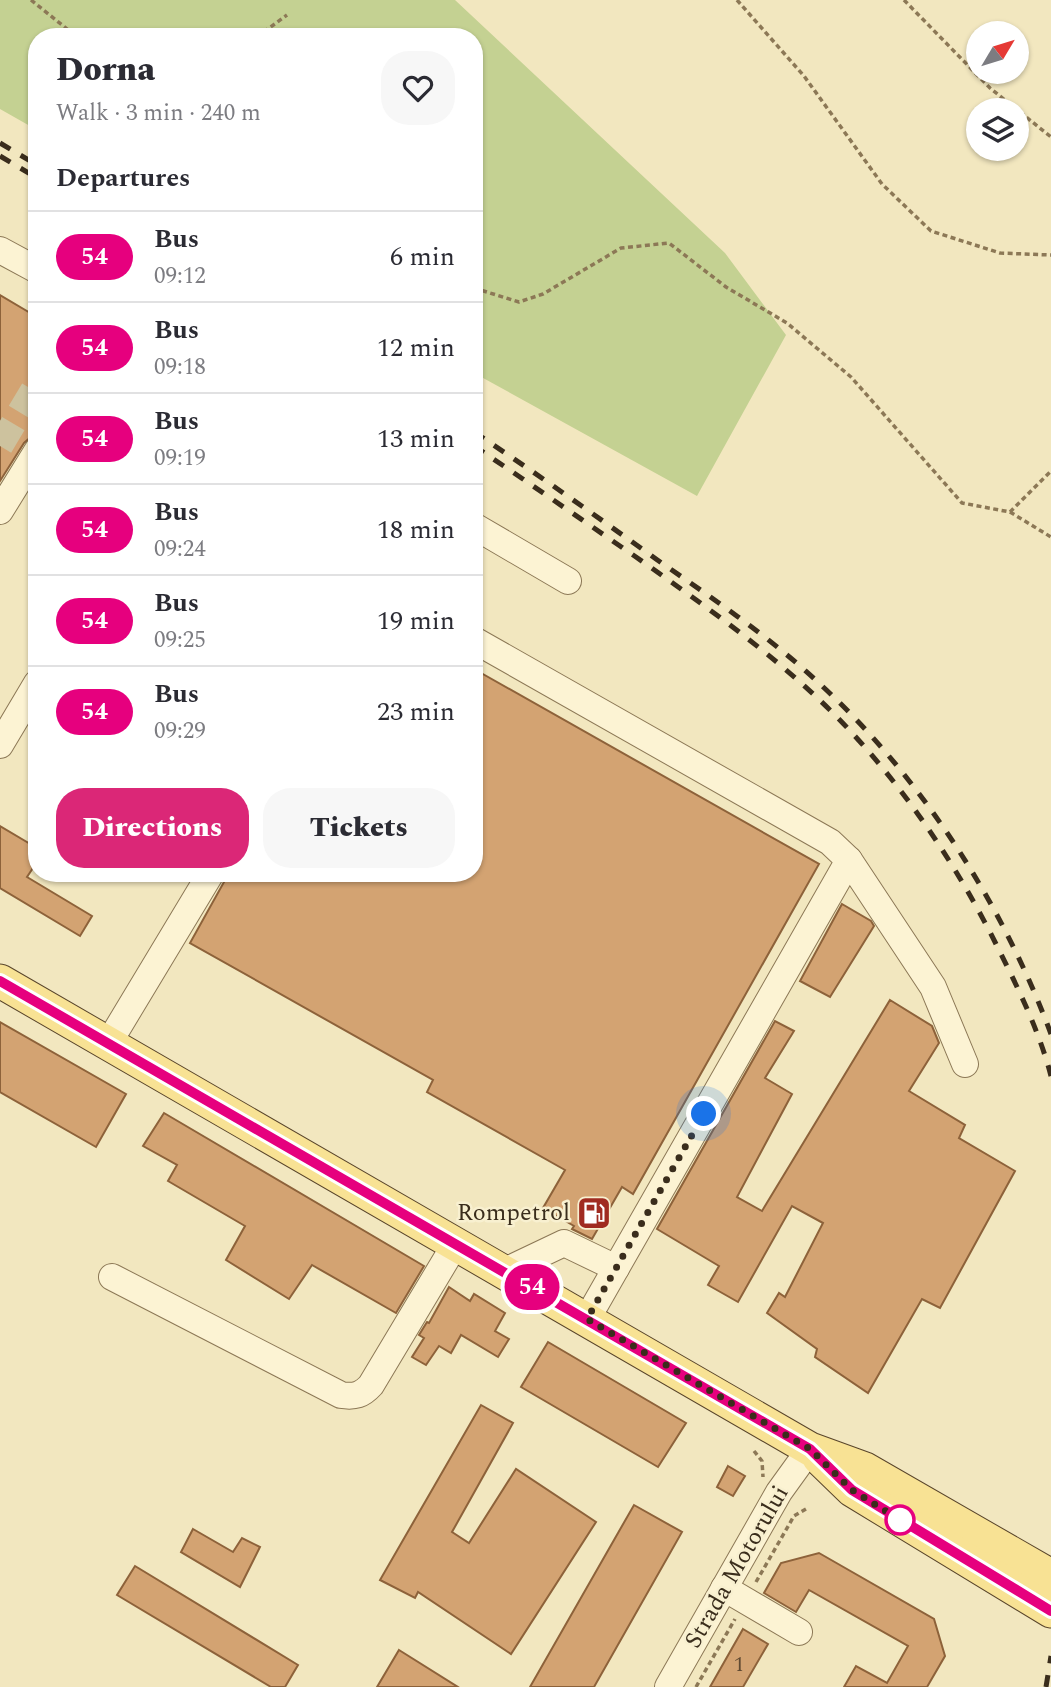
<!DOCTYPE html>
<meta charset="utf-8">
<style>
:root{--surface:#fff;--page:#f7f7f7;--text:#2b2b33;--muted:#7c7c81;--line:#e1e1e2;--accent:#db2777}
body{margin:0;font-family:Spectral,serif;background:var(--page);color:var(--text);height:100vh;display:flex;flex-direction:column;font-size:26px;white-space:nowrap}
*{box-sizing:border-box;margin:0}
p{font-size:23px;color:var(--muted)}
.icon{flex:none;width:38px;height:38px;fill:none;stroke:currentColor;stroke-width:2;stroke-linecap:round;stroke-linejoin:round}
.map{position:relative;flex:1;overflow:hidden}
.sheet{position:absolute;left:28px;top:28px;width:455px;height:854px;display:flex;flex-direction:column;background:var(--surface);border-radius:28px;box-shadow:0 2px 5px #0004}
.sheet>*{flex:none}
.badge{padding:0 14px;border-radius:23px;font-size:24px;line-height:46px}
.needle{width:46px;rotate:52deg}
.tools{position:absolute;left:966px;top:21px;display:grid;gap:14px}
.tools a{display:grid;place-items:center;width:63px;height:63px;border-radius:50%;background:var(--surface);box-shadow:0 2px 5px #0004;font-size:35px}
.you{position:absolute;width:35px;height:35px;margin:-18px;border:5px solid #fff;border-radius:50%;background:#1a73e8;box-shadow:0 0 0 10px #1a73e833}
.map>.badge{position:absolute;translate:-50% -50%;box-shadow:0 0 0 4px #fff}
h2{padding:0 28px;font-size:26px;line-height:63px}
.round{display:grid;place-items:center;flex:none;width:74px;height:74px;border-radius:28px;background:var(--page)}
.headline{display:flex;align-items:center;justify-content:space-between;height:119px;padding:0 28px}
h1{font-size:33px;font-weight:800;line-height:52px}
.primary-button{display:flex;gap:14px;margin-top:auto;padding:14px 28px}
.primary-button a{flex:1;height:80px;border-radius:28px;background:var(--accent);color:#fff;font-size:28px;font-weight:800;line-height:80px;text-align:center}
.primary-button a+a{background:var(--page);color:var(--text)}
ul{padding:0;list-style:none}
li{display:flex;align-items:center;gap:21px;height:91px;padding:0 28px;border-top:2px solid var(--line)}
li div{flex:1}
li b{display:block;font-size:26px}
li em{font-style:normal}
li .badge{min-width:77px;font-weight:700;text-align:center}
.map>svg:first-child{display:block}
.green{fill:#c4d192}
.building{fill:#d3a372;stroke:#8d623a;stroke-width:2}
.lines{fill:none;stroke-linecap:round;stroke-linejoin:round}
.minor-tunnel{stroke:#cdc29e;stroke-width:26;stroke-dasharray:26 13;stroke-linecap:butt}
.minor-casing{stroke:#8c7856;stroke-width:28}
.major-casing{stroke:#59452b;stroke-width:35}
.path{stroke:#8c7856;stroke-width:3.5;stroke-dasharray:5 3.5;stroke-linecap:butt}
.minor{stroke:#fcf3d3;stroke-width:26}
.major{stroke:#f8e294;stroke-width:33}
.rail{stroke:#3a2d1c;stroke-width:5;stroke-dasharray:12 12;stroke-linecap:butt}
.line-casing{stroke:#fff;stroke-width:16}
.line{stroke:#e6007e;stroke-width:10}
.walk{stroke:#3a2d1c;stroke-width:7;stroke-dasharray:0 12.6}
.stop-dot{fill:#fff;stroke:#e6007e;stroke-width:3.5}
.labels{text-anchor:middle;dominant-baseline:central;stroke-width:5;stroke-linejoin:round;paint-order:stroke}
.number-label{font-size:21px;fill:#604a32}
.poi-label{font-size:24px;fill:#3a2d1c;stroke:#f8f0d0;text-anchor:end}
.street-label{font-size:24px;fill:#3a2d1c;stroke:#f8f0d0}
</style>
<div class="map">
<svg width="1051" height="1687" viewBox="0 0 1051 1687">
<rect width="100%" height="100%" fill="#f2e7bf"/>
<path class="green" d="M0,0H455L725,253L786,335L697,496L474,373V37H37V130L0,109Z"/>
<g class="building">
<path d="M0,295L37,317V429L32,436L24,443L0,481Z"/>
<path d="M474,669L819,864L633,1194L622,1187L592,1239L572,1229L574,1226L543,1208L565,1170L427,1092L433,1080L190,943L229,873H474Z"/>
<path d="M0,826L37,848V862L27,877L92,916L80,936L0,888Z"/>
<path d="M842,904L871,921L874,926L830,997L800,981Z"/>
<path d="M890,1000L932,1026L939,1043L909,1091L965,1125L959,1138L1015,1171L940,1308L922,1299L868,1393L815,1357L817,1349L767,1313L779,1293L785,1297L823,1223L792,1206L738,1302L708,1285L719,1266L657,1229L775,1021L794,1031L765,1078L792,1094L737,1197L762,1211Z"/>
<path d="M0,1022L126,1094L96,1147L0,1092Z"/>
<path d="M164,1113L424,1266L396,1313L312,1265L289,1299L226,1260L245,1226L168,1181L177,1165L143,1146Z"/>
<path d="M449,1287L470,1301L474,1294L505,1313L495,1331L509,1339L498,1357L461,1335L451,1353L439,1346L426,1365L412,1357L424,1338L419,1335L427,1322L429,1323Z"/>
<path d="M548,1342L686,1423L658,1467L521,1387Z"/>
<path d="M481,1405L513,1423L452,1532L469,1543L516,1469L596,1522L511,1654L418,1592L415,1598L380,1580Z"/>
<path d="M728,1466L745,1476L733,1496L717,1487Z"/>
<path d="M634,1505L682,1532L594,1687H530Z"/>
<path d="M193,1529L233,1552L242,1538L260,1547L240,1587L181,1552Z"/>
<path d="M819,1553L934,1619L945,1656L927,1687H844L856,1666L887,1683L908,1646L809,1590L796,1612L764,1593L781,1563Z"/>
<path d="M135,1566L298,1665L285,1687H271L117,1595Z"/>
<path d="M743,1629L768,1644L743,1687H710Z"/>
<path d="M399,1650L458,1687H377Z"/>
</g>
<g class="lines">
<path class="minor-tunnel" d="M0,446L37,384"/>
<g class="minor-casing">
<g id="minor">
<path d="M0,250L37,270"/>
<path d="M0,511L37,451"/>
<path d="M474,526L568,581"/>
<path d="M474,640L830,842L849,860L587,1319"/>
<path d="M0,745L37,683"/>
<path d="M849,860L933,987L965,1064"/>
<path d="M108,1044L211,873"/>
<path d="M505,1271L564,1243L616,1268"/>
<path d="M112,1277L341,1395C355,1397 362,1395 371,1385L456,1243"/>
<path d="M724,1588L799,1632"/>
<path d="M668,1687L779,1492L810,1449"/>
</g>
</g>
<g class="major-casing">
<g id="major">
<path d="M0,981L810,1449L865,1469L1051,1576"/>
<path d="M819,1458L852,1490L1051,1611"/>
</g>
</g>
<g class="path">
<path d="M31,0L77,37"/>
<path d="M737,0L804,76L882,184L931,231L1000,253L1051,255"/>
<path d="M904,0L990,88L1051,137"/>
<path d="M257,37L287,15"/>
<path d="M474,288L519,302L543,294L621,248L669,243L726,287L787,323L851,377L962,503L1010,512L1051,471"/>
<path d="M1010,512L1051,537"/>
<path d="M754,1451L762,1461L763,1477"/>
<path d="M756,1582L794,1516L806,1509"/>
<path d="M696,1687L735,1619"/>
</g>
<use href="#minor" class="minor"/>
<use href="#major" class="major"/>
<g class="rail">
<path d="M0,143L37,165"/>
<path d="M0,156L37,178"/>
<path d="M474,432C536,473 596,516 656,559C712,598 770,637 820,684C922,778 1003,905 1051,1034"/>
<path d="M474,446C528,482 582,520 636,557C704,605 772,653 831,711C898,778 954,860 996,944C1017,986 1039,1030 1051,1076"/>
<path d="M1046,1687L1051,1656"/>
</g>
</g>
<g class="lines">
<g class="line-casing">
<path id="line" d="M0,981L810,1449L852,1490L1051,1611"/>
</g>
<use href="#line" class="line"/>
<path class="walk" d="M704,1114L587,1319L810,1449L852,1490L900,1520"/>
</g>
<defs>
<g id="fuel-square" transform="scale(1.75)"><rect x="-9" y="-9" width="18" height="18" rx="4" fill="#a02b21" stroke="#f8f0d0"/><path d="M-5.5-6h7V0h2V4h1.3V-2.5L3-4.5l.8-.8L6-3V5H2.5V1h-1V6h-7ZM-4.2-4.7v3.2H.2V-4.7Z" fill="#fff"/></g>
</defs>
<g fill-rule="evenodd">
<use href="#fuel-square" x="594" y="1213"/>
</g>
<circle class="stop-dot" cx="900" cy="1520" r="14"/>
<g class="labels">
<g class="number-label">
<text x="739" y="1665">1</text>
</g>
<g class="poi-label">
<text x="570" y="1213">Rompetrol</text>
</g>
<g class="street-label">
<text transform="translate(737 1567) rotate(-60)">Strada Motorului</text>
</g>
</g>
</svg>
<div class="tools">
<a><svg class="needle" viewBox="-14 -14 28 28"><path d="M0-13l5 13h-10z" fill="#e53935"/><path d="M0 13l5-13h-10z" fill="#7c7c81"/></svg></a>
<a><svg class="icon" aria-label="layers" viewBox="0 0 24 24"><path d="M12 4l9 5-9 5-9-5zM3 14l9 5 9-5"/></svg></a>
</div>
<div class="you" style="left:704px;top:1114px"></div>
<b class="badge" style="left:532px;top:1287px;background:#e6007e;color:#fff">54</b>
<section class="sheet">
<div class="headline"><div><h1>Dorna</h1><p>Walk · 3 min · 240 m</p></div><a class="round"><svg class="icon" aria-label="heart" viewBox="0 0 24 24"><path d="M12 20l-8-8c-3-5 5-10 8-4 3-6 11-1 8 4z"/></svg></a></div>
<h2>Departures</h2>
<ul>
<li><span class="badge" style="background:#e6007e;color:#fff">54</span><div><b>Bus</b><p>09:12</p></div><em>6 min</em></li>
<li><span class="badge" style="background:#e6007e;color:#fff">54</span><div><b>Bus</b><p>09:18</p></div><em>12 min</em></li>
<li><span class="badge" style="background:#e6007e;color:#fff">54</span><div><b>Bus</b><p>09:19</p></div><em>13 min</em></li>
<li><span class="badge" style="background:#e6007e;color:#fff">54</span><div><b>Bus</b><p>09:24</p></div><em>18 min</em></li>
<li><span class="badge" style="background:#e6007e;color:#fff">54</span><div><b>Bus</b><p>09:25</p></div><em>19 min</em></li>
<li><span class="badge" style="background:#e6007e;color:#fff">54</span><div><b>Bus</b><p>09:29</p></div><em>23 min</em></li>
</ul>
<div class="primary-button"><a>Directions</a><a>Tickets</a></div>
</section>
</div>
